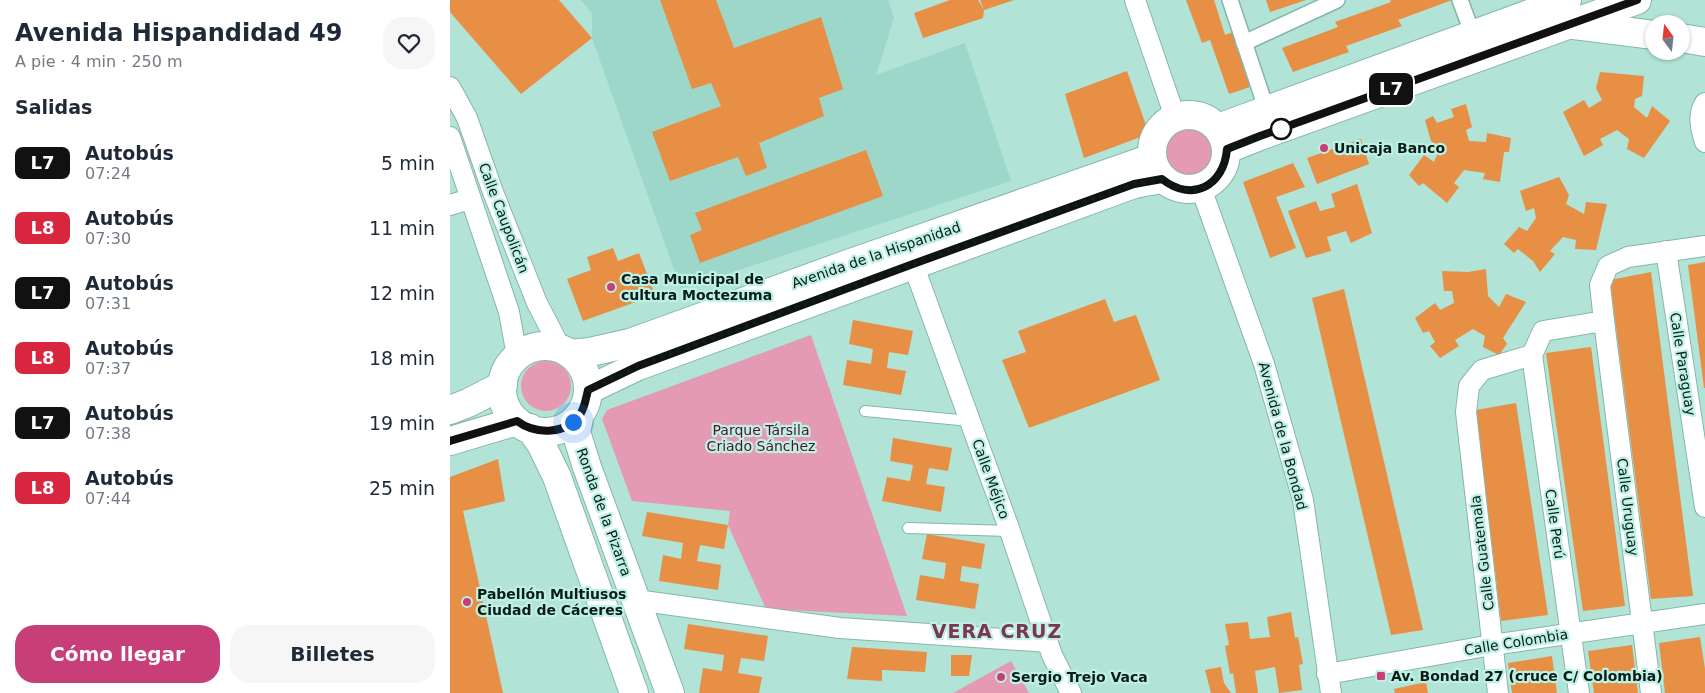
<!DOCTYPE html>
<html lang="es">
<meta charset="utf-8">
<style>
:root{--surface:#fff;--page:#f6f6f7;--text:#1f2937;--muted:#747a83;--accent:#c83e78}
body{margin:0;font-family:"DejaVu Sans",sans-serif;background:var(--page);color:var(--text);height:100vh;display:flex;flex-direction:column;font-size:19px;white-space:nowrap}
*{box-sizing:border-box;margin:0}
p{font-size:16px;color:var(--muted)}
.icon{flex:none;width:28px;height:28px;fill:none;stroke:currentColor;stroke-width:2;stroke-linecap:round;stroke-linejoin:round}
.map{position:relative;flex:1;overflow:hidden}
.sheet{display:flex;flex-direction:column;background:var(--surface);width:450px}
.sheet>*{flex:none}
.badge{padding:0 10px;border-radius:8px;font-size:18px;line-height:32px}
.needle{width:32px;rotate:345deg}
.buttons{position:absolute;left:1195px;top:15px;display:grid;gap:10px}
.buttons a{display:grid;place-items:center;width:45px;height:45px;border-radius:50%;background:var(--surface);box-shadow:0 1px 4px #0004;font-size:25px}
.you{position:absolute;width:25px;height:25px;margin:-12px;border:4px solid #fff;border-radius:50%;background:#1a73e8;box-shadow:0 0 0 8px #1a73e833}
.map>.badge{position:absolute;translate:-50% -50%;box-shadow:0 0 0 2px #fff}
h2{padding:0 15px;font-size:19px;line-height:45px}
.round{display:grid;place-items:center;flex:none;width:52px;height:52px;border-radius:20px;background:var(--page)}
.headline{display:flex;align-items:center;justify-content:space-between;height:85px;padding:0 15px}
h1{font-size:24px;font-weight:800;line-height:38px}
.primary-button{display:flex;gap:10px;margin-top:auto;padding:10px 15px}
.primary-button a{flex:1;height:58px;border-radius:20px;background:var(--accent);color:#fff;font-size:20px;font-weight:800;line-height:58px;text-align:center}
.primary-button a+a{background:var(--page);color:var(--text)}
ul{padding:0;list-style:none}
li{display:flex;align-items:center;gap:15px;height:65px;padding:0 15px}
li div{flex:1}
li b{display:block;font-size:19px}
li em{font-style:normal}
li .badge{min-width:55px;font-weight:700;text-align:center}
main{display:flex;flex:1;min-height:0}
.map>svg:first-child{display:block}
.built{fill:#9cd7c9}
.green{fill:#e49ab2}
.building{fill:#e68f45}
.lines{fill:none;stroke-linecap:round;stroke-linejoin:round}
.service-casing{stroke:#86b6aa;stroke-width:12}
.pedestrian-casing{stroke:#86b6aa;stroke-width:18}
.minor-casing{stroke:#86b6aa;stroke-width:22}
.secondary-casing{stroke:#86b6aa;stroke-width:30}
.service{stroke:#fff;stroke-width:10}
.pedestrian{stroke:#fff;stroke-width:15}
.minor{stroke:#fff;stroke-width:20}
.secondary{stroke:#fff;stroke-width:28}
.line-casing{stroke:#fff;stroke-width:11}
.line{stroke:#111;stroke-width:8}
.walk{stroke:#0a1d19;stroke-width:5;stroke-dasharray:0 9}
.stop-dot{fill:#fff;stroke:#111;stroke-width:2.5}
.poi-dot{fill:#c83e78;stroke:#bef0e4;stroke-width:2}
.labels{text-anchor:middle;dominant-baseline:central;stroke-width:4.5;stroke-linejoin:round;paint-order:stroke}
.poi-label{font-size:14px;font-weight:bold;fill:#0a1d19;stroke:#bef0e4;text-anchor:start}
.street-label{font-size:14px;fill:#0a1d19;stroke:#bef0e4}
.park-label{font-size:14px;fill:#53112e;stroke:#bef0e4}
.district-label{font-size:19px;font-weight:bold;letter-spacing:1px;fill:#7b3650;stroke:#bef0e4}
</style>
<main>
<section class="sheet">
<div class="headline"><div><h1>Avenida Hispandidad 49</h1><p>A pie · 4 min · 250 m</p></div><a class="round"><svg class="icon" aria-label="heart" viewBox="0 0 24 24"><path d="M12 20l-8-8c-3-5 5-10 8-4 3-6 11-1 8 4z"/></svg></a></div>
<h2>Salidas</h2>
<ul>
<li><span class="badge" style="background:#111;color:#fff">L7</span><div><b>Autobús</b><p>07:24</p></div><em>5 min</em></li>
<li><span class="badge" style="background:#d7263d;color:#fff">L8</span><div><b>Autobús</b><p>07:30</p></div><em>11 min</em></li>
<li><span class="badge" style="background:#111;color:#fff">L7</span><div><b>Autobús</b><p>07:31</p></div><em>12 min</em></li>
<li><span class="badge" style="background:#d7263d;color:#fff">L8</span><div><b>Autobús</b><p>07:37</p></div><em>18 min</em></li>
<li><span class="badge" style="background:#111;color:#fff">L7</span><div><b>Autobús</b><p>07:38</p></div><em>19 min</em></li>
<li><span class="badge" style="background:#d7263d;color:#fff">L8</span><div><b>Autobús</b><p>07:44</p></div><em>25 min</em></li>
</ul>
<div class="primary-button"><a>Cómo llegar</a><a>Billetes</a></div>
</section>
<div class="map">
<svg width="1255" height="693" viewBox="0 0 1255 693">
<rect width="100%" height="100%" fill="#b1e3d7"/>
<path class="built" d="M131,0H438L444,18L426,75L515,43L561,181L231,289L142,38V13Z"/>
<g class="green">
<circle cx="739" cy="152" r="23"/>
<path d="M361,335L457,616L316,609L278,525L280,511L182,501L152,419L157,410Z"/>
<circle cx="96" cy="386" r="25"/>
<path d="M561,661L579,693H503Z"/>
</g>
<g class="building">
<path d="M0,0H109L142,38L71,94L0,12Z"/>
<path d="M210,0H266L284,48L371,17L393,89L369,98L374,116L309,143L317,168L296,176L288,157L220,181L202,132L271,106L261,83L242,89Z"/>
<path d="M500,0H528L534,10L530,0H564L534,10L533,18L473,38L464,13Z"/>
<path d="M736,0H764L775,35L783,32L800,87L779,94L760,40L752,43Z"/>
<path d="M816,0H856L820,12Z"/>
<path d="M940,0H1002L948,20L952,26L896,46L899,52L843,72L832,48L888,27L885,22L941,2Z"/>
<path d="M677,71L699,134L634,158L615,94Z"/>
<path d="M1150,72L1194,76L1192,96L1185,99L1184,107L1197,118L1202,106L1220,121L1194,158L1177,149L1179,139L1167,130L1150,139L1153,145L1134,156L1113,112L1134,100L1139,108L1152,100L1146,88Z"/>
<path d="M1016,104L1022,127L1016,130L1019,141L1036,142L1037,133L1061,138L1059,152H1054L1050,182L1033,179L1035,173L1014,170L1004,183L1009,187L997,203L973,183L969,186L959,175L974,155L984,162L990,148L981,141L975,120L983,116L987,123L1004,117L1001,109Z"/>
<path d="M911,139L919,164L867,184L857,158Z"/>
<path d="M416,150L433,196L250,263L240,235L252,230L245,213Z"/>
<path d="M843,163L855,187L826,197L846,248L820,258L793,182Z"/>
<path d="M1109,177L1119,195L1116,204L1134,214L1136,202L1157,204L1146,250L1125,249L1126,240L1113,237L1100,251L1105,254L1090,272L1083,261L1068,249L1064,253L1054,244L1069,227L1077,231L1086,218L1084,208L1076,211L1070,191Z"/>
<path d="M907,184L922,233L901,243L896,231L877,237L881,251L856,258L838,211L866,201L870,211L885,207L881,194Z"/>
<path d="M163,248L168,261L189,253L205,295L133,321L117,279L141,270L137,257Z"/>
<path d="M1255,262V388H1254L1238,265Z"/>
<path d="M1036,269L1038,296L1049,307L1056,294L1076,302L1053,338L1057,344L1049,355L1033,347L1035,336L1023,329L1005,340L1009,346L990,358L980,346L985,342L979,331L973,333L965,318L985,303L990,310L1004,303L1002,291H994L992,271L1018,272Z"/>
<path d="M1201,272L1243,596L1201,599L1160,280Z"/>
<path d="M894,289L973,630L941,635L862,298Z"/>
<path d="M655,299L664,322L686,315L710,380L579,428L552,360L576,352L568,331Z"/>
<path d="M403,320L463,331L458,355L439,352L437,368L456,371L451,395L393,385L397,360L421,364L423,349L399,344Z"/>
<path d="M1141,347L1175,606L1133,611L1096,353Z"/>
<path d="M1066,403L1098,615L1051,621L1026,410Z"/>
<path d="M443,438L502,448L498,471L479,468L476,484L495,487L491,512L432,501L437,477L460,481L463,465L440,461Z"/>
<path d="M48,459L55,501L13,511L53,693H0V477Z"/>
<path d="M197,512L278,525L274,549L250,545L247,561L271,565L268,590L209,581L213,555L231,559L233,543L192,536Z"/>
<path d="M477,534L535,544L531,569L512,566L510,581L529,584L525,609L466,600L470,575L494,579L496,563L472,559Z"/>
<path d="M841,612L845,638L848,637L853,664L849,665L852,690L829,693L825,667L805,671L808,693H786L783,673L780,674L775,646L779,645L775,624L798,622L800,639L820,637L817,617Z"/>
<path d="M238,624L318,636L314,661L291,658L288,673L312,677L309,693H249L253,668L272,671L274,655L234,649Z"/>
<path d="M1250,637L1255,669V693H1215L1209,643Z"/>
<path d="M1182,645L1188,693H1144L1138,651Z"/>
<path d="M402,647L477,652L475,672L432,670V681L397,679Z"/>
<path d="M501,655H522L519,676H501Z"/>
<path d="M1102,656L1107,693H1062L1058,663Z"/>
<path d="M771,667L774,683L781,693H761L755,670Z"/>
<path d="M976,682L978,693H945L944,689Z"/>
</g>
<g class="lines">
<g class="service-casing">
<g id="service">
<path d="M415,411L520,421"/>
<path d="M458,528L560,531"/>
</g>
</g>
<g class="pedestrian-casing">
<g id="pedestrian">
<path d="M780,0L817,111"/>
<path d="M1010,0L1023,35"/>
<path d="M794,43L887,0"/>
</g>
</g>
<g class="minor-casing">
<g id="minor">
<path d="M685,0L725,117"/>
<path d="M0,87L17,118L43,192L87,303L111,349"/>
<path d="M1255,103C1247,115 1251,129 1255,142"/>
<path d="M0,137L59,312L67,356"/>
<path d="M751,188L814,364L853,500L881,693"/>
<path d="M0,205L20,199"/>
<path d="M1216,251L1255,507"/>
<path d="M463,264L560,531L602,655L621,693"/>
<path d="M1154,321L1201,693"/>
<path d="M1082,355L1129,693"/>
<path d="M186,600L390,628L598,642"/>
<path d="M877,674L1042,645L1255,614"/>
<path d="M1048,693L1016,412L1019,386L1032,370L1082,355L1093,331L1154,321L1150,285L1158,266L1178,257L1255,246"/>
</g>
</g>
<g class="secondary-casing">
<g id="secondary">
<path d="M1124,25L1204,35"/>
<path d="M1231,38L1255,42"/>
<circle cx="739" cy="152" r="37"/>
<path d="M768,128L1117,0"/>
<path d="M777,149L810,136L1187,0"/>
<circle cx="95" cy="389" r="43"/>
<path d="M120,354L140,352L180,343L395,265L702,158"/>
<path d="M138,390L188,366L684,184L712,179"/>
<path d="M0,410L18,403L53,385"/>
<path d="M130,414L126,432L137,467L220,693"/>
<path d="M80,428L91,444L107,477L184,693"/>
<path d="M0,441L67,421"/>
</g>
</g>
<use href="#service" class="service"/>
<use href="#pedestrian" class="pedestrian"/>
<use href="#minor" class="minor"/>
<use href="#secondary" class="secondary"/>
</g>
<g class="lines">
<g class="line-casing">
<path id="line" d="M0,441L67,421C86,435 117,435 131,413C135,406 136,398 138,390L188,366L463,264L684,184L712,179C742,203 774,186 777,149L810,136L1187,0"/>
</g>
<use href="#line" class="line"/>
<path class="walk" d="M123,422L134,406L138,390L188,366L463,264L684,184L712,179C742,203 774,186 777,149L831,129"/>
</g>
<circle class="stop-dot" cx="831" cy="129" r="10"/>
<g class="poi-dot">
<circle cx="874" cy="148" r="5"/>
<circle cx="161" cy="287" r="5"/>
<circle cx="17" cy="602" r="5"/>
<rect x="926" y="671" width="10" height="10" rx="2.5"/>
<circle cx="551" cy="677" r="5"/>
</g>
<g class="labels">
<g class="poi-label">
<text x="884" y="148">Unicaja Banco</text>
<text x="171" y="279">Casa Municipal de<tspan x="171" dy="16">cultura Moctezuma</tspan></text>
<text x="27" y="594">Pabellón Multiusos<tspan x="27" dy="16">Ciudad de Cáceres</tspan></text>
<text x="941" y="676">Av. Bondad 27 (cruce C/ Colombia)</text>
<text x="561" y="677">Sergio Trejo Vaca</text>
</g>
<g class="street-label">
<text transform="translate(54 218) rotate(69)">Calle Caupolicán</text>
<text transform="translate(426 255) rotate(-19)">Avenida de la Hispanidad</text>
<text transform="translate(1233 364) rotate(81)">Calle Paraguay</text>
<text transform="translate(833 436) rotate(75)">Avenida de la Bondad</text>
<text transform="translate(541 479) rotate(70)">Calle Méjico</text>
<text transform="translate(1178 507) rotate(83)">Calle Uruguay</text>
<text transform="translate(154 512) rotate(70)">Ronda de la Pizarra</text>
<text transform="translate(1105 524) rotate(82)">Calle Perú</text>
<text transform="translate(1032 553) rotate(-97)">Calle Guatemala</text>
<text transform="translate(1066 642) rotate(-9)">Calle Colombia</text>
</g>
<g class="park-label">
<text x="311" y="430">Parque Társila<tspan x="311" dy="16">Criado Sánchez</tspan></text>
</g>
<g class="district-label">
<text x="547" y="631">VERA CRUZ</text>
</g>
</g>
</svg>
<div class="buttons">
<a><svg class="needle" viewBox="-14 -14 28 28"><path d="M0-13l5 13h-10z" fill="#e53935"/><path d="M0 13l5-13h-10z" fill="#747a83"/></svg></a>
</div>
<div class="you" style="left:123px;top:422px"></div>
<b class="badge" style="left:941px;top:89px;background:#111;color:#fff">L7</b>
</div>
</main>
